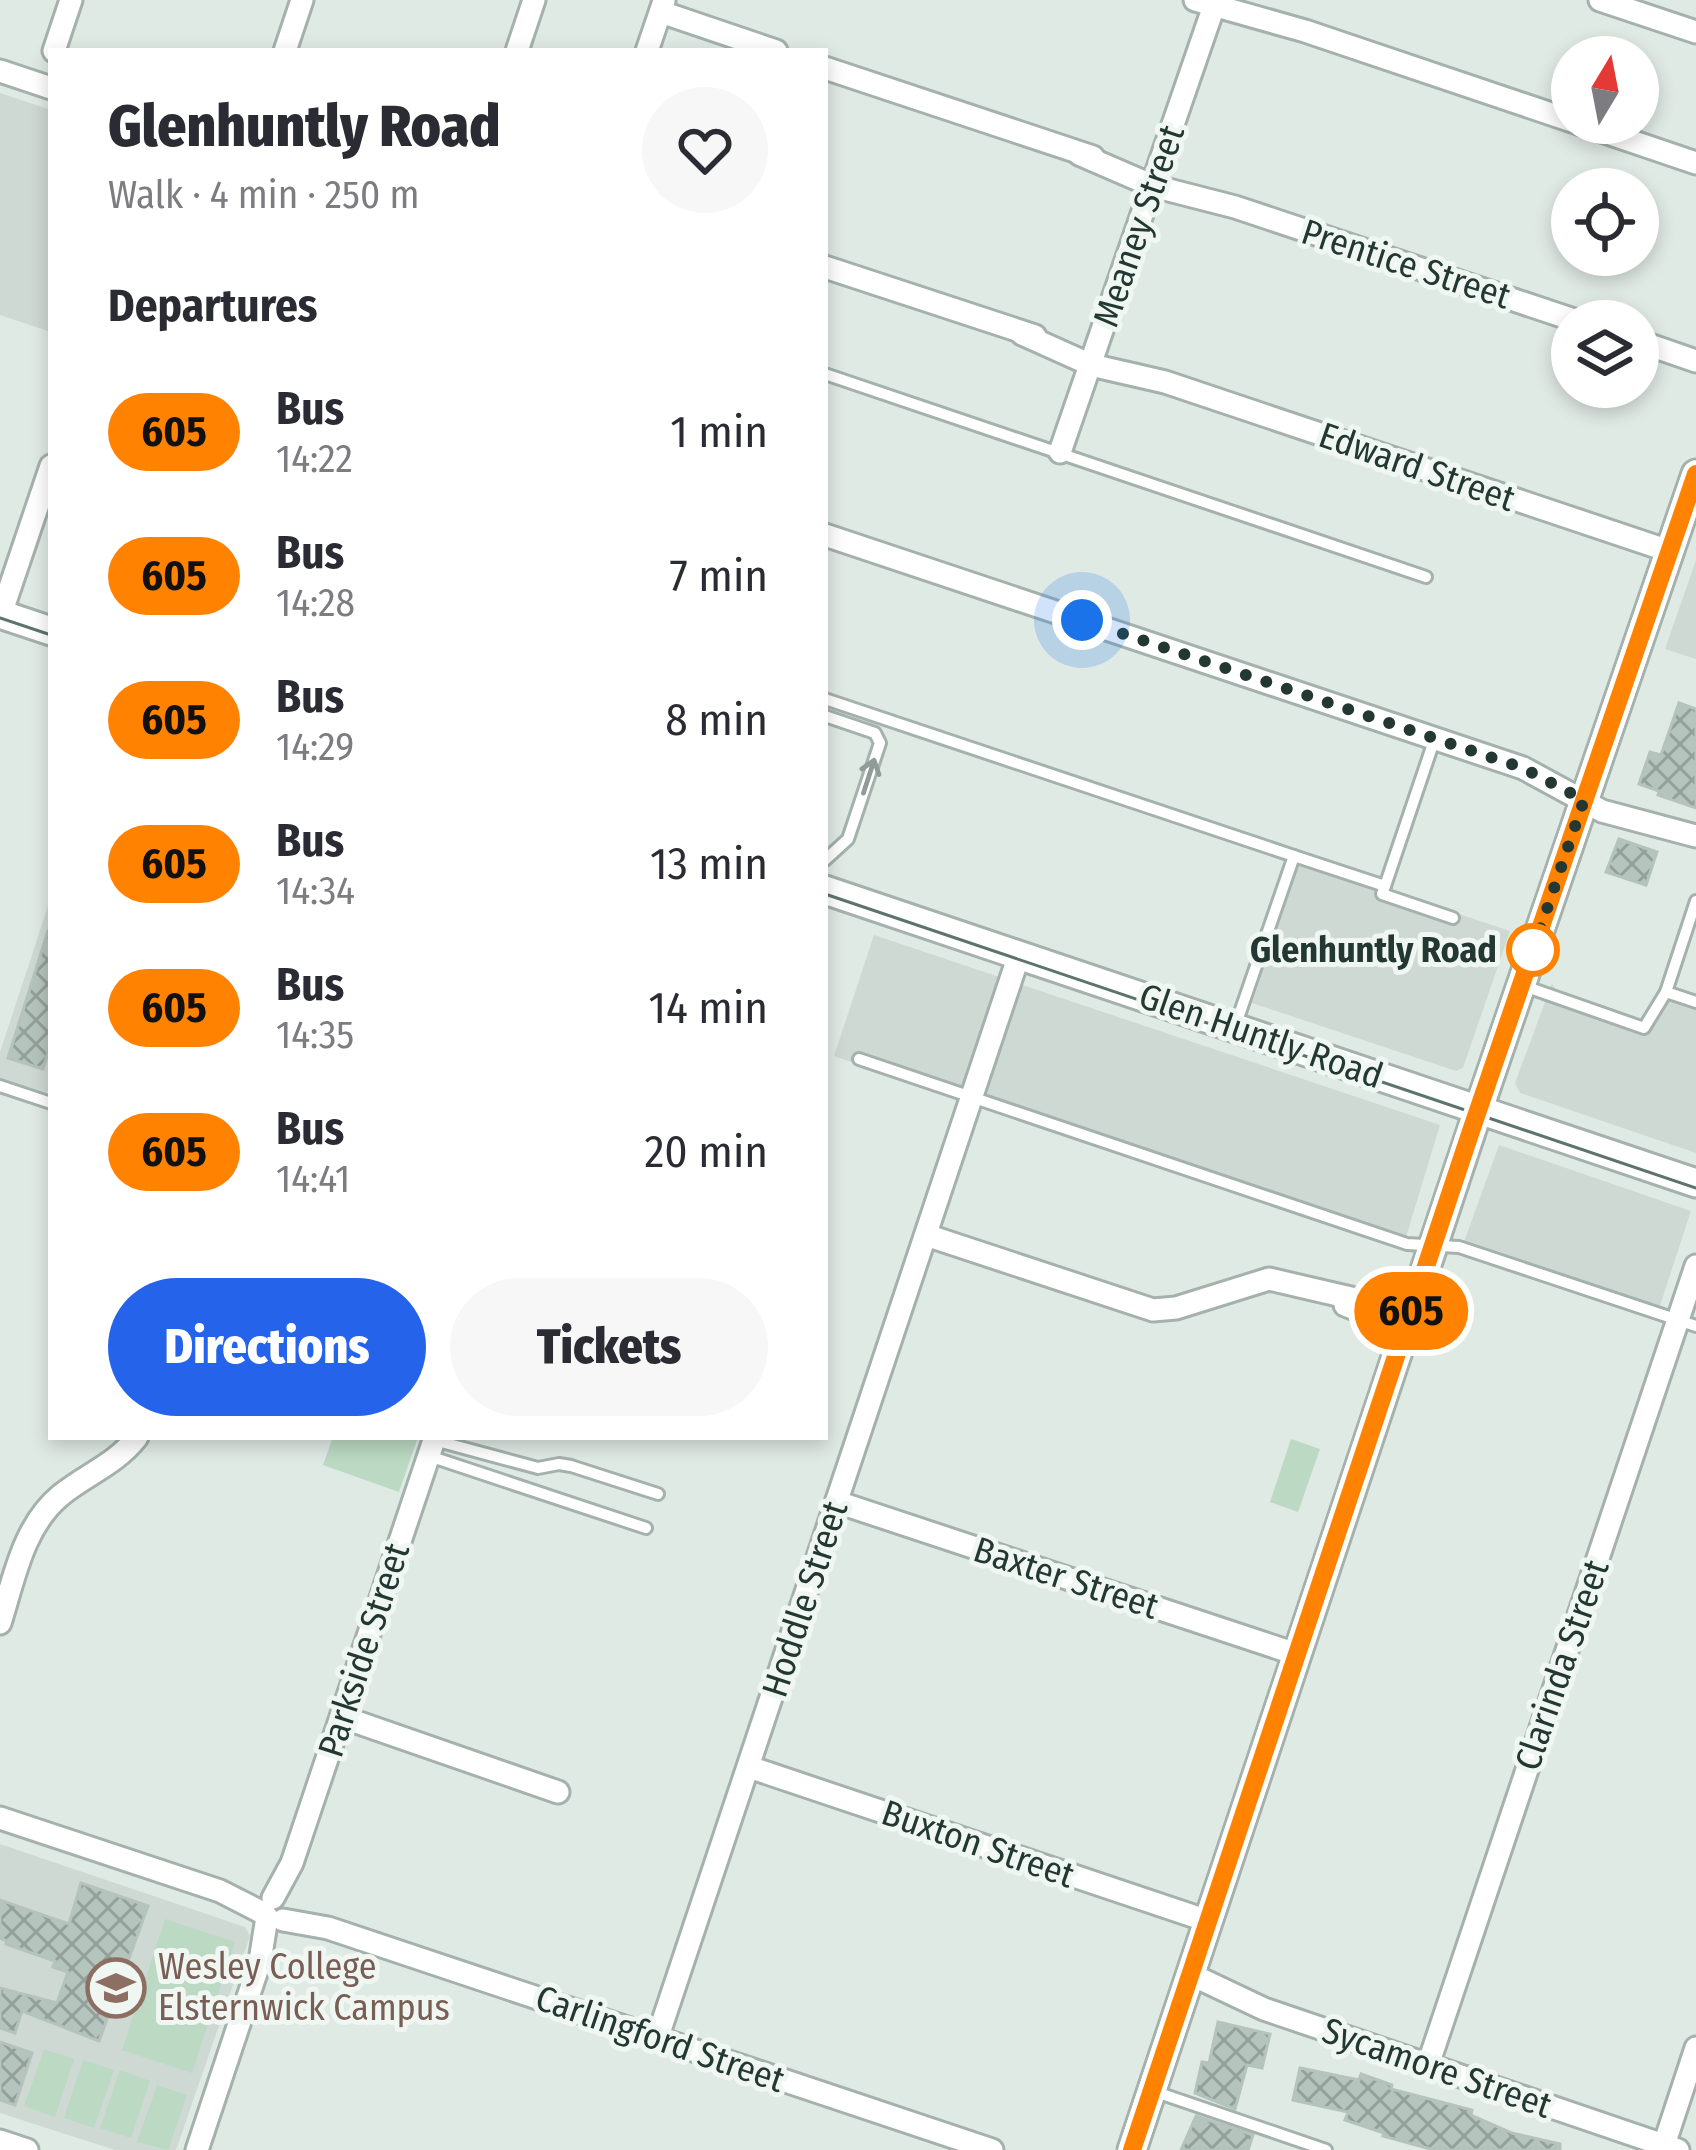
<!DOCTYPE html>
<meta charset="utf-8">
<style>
:root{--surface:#fff;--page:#f7f7f7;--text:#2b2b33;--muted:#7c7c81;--accent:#2563eb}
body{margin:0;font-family:"Fira Sans Condensed",sans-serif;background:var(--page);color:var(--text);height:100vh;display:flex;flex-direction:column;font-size:45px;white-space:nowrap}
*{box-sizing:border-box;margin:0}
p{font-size:39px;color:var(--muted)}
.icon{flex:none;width:66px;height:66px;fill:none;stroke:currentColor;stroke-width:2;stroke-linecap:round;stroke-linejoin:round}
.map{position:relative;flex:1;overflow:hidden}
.drawer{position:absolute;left:48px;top:48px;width:780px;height:1392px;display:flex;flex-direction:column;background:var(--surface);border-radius:0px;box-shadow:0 6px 18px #0003}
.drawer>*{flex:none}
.badge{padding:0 24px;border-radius:39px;font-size:42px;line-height:78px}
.needle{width:78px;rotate:10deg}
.tools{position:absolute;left:1551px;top:36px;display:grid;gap:24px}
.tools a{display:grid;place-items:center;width:108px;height:108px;border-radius:50%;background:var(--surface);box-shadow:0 6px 18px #0003;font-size:60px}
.you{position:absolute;width:60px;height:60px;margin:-30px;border:9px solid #fff;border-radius:50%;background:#1a73e8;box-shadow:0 0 0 18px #1a73e833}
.map>.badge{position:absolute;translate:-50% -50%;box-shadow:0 0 0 6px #fff}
h2{padding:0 60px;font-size:45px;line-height:108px}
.round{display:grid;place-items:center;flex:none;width:126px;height:126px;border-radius:63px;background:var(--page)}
.headline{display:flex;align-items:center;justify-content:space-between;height:204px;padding:0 60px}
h1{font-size:57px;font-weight:800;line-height:90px}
.action{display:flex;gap:24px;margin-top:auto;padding:24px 60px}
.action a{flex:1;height:138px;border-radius:72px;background:var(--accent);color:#fff;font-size:48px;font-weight:800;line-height:138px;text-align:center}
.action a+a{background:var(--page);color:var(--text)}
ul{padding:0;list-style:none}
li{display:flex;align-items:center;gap:36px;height:144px;padding:0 60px}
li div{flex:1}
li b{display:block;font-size:45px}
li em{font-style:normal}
li .badge{min-width:132px;font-weight:700;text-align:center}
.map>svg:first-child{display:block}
.built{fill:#cfd9d4}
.park{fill:#bbd9c3}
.building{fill:url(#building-cross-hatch);stroke:#b4c3bc;stroke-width:3}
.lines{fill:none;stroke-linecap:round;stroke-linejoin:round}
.service-casing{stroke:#a4b1ac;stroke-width:16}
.minor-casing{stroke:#a4b1ac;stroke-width:27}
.tertiary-casing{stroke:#a4b1ac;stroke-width:33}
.service{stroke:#fff;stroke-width:10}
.minor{stroke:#fff;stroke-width:21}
.tertiary{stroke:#fff;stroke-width:27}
.tram{stroke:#5d746e;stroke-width:3}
.oneway{stroke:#919c98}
.line-casing{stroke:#fff;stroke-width:27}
.line{stroke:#ff8200;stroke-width:18}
.walk{stroke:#233832;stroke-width:12;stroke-dasharray:0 21.6}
.stop-dot{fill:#fff;stroke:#ff8200;stroke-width:6}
.labels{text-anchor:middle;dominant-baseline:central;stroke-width:10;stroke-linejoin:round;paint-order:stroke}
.street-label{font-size:36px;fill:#233832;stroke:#f0f7f3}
.stop-label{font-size:36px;font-weight:bold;fill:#233832;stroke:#f0f7f3;text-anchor:end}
.education-label{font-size:36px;fill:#785e54;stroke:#f0f7f3;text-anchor:start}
</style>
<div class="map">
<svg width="1696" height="2150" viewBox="0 0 1696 2150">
<defs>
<pattern id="building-cross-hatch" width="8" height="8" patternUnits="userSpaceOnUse" patternTransform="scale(3)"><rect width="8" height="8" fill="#b6c4be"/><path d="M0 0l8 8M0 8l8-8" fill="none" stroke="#94a09b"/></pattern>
</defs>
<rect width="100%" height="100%" fill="#e0eae5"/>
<g class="built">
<path d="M0,93L51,110V332L0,315Z"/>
<path d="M1696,560V659L1665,649Z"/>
<path d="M1300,861L1510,931L1463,1068L1456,1071L1252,1003Z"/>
<path d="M51,897V1081L46,1096L0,1081V1052Z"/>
<path d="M874,935L1440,1125L1403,1247L834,1056Z"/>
<path d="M1552,983L1557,992L1640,1020L1660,993L1696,1006V1153L1520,1093L1515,1083Z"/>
<path d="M1499,1145L1691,1211L1656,1318L1461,1250Z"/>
<path d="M0,1844L245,1927L250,1936L176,2150H115L0,2113Z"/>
</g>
<g class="park">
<path d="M333,1437H418L399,1492L323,1465Z"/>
<path d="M1291,1439L1320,1449L1298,1512L1270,1502Z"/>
<path d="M165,1919L235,1942L192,2073L122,2050Z"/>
<path d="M44,2049L74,2059L55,2117L24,2106Z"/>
<path d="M83,2060L114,2070L94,2128L64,2118Z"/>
<path d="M120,2070L150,2081L131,2138L100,2128Z"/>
<path d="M157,2085L187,2095L168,2150L137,2142Z"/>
</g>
<g class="building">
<path d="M1679,703L1696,709V808L1658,795L1659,791L1639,784L1650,752L1661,755Z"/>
<path d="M1619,839L1657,852L1646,885L1606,872Z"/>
<path d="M48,931H51V1043L43,1069L8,1058Z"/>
<path d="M81,1883L148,1906L99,2041L22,2011L15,2033L0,2028V1988L57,2003L68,1972L53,1967L55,1961L6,1944L7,1941L0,1938V1900L69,1924Z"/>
<path d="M1218,2022L1270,2034L1262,2068L1247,2065L1235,2109L1195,2093L1202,2062L1209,2063Z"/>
<path d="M0,2042L32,2053L15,2105L0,2100Z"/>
<path d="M1300,2068L1359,2080L1361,2074L1392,2085L1391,2089L1472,2110L1471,2115L1512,2133L1560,2144V2150H1434L1383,2136L1384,2133L1345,2120L1348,2112L1293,2100Z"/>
<path d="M1196,2116L1253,2135L1248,2150H1181Z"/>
</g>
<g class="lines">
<g class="service-casing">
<g id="service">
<path d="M825,374L1426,577"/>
<path d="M825,699L1294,856L1236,1024"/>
<path d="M825,716L875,733L880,743L848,839L825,860"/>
<path d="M1294,856L1385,886L1435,738"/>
<path d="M1385,886L1382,894L1453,918"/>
<path d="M1696,901L1666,992L1696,1002"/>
<path d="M1524,986L1644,1028L1666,992"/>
<path d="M859,1059L1407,1244L1459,1247L1696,1326"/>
<path d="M0,1086L51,1103"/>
<path d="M434,1440L538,1468L559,1464L571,1466L658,1494"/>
<path d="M429,1456L646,1528"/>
<path d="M1153,2091L1326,2150"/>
</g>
</g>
<g class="minor-casing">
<g id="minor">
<path d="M1195,0L1305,31L1572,121"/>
<path d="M1600,0L1696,32"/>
<path d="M661,12L776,51"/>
<path d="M54,51L71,0"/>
<path d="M285,51L302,0"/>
<path d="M517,51L534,0"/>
<path d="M647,51L664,1"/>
<path d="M825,68L1093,157"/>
<path d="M0,71L51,88"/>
<path d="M1578,123L1696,163"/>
<path d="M1079,154L1153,186L1235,207L1577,321"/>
<path d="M825,267L1035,336"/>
<path d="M1022,334L1091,365L1165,382L1669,551"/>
<path d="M1638,341L1696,361"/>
<path d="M1060,452L1216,0"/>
<path d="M825,535L1523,768L1602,811L1696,836"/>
<path d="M0,617L51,466"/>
<path d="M926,1235L1153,1310L1176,1308L1269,1279L1411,1312"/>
<path d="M1345,1305L1405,1329"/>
<path d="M837,1502L1296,1654"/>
<path d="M0,1623C14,1579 23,1526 61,1495C87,1474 116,1464 137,1437"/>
<path d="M342,1717L558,1792"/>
<path d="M749,1767L1208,1921"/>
<path d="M0,1818L220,1891L265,1914"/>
<path d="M273,1898L292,1863L435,1437"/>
<path d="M283,1920L328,1928L992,2150"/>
<path d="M1190,1974L1264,2009L1678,2150"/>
<path d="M657,2039L1019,955"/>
<path d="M1428,2065L1696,1266"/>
<path d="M0,2141L27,2150"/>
<path d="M1664,2145L1696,2048"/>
<path d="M197,2150L260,1961L267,1917"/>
</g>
</g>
<g class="tertiary-casing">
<g id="tertiary">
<path d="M0,614L51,631"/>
<path d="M825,890L1696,1183"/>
<path d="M1132,2150L1477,1114L1696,474"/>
</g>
</g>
<use href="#service" class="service"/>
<use href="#minor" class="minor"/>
<use href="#tertiary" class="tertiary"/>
<g class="tram">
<path d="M0,618L51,635"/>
<path d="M825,894L1696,1188"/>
</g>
</g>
<defs><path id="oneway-shaft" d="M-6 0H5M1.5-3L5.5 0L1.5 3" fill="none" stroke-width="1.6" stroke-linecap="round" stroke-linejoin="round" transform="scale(3)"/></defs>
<use class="oneway" href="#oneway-shaft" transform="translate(869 776) rotate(-72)"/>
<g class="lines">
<g class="line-casing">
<path id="line" d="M1132,2150L1471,1131L1696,474"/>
</g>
<use href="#line" class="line"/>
<path class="walk" d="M1082,620L1523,768L1584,800L1533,950"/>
</g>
<defs>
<g id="school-ring" transform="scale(3)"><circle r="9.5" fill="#f0f7f3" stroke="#8d6e63" stroke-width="1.5"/><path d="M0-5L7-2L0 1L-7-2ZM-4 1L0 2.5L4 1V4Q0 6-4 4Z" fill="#8d6e63"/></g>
</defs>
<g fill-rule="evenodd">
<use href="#school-ring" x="116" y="1988"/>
</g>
<circle class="stop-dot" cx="1533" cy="950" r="24"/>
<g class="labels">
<g class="street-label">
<text transform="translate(1139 226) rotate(-71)">Meaney Street</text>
<text transform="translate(1406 264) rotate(18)">Prentice Street</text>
<text transform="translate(1417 467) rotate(19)">Edward Street</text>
<text transform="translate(1261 1036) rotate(19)">Glen Huntly Road</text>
<text transform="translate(1066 1578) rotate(18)">Baxter Street</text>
<text transform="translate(805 1599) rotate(-72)">Hoddle Street</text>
<text transform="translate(364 1650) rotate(-72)">Parkside Street</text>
<text transform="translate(1562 1665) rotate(-71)">Clarinda Street</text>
<text transform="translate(978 1844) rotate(19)">Buxton Street</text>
<text transform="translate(660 2039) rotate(19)">Carlingford Street</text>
<text transform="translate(1437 2068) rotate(19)">Sycamore Street</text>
</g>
<g class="stop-label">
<text x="1497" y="950">Glenhuntly Road</text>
</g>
<g class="education-label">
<text x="158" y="1967">Wesley College<tspan x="158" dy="41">Elsternwick Campus</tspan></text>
</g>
</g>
</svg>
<div class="tools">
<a><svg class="needle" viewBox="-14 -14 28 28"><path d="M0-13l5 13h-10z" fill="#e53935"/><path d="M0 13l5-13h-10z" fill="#7c7c81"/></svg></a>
<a><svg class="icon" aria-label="locate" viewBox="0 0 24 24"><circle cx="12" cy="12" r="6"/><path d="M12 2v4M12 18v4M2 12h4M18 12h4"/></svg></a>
<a><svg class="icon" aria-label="layers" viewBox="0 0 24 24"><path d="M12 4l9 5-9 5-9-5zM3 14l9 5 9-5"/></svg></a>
</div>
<div class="you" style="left:1082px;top:620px"></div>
<b class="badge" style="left:1411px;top:1311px;background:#ff8200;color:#111">605</b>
<section class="drawer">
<div class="headline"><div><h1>Glenhuntly Road</h1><p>Walk · 4 min · 250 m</p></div><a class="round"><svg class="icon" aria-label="heart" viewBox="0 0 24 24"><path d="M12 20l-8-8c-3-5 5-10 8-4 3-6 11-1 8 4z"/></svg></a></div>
<h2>Departures</h2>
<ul>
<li><span class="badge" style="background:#ff8200;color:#111">605</span><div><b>Bus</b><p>14:22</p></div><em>1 min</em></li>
<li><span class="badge" style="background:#ff8200;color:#111">605</span><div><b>Bus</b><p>14:28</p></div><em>7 min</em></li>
<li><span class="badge" style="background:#ff8200;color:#111">605</span><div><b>Bus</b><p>14:29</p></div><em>8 min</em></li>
<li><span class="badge" style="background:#ff8200;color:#111">605</span><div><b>Bus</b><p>14:34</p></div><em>13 min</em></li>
<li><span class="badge" style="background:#ff8200;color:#111">605</span><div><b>Bus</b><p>14:35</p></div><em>14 min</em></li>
<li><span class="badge" style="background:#ff8200;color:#111">605</span><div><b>Bus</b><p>14:41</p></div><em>20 min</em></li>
</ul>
<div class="action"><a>Directions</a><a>Tickets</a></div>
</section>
</div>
